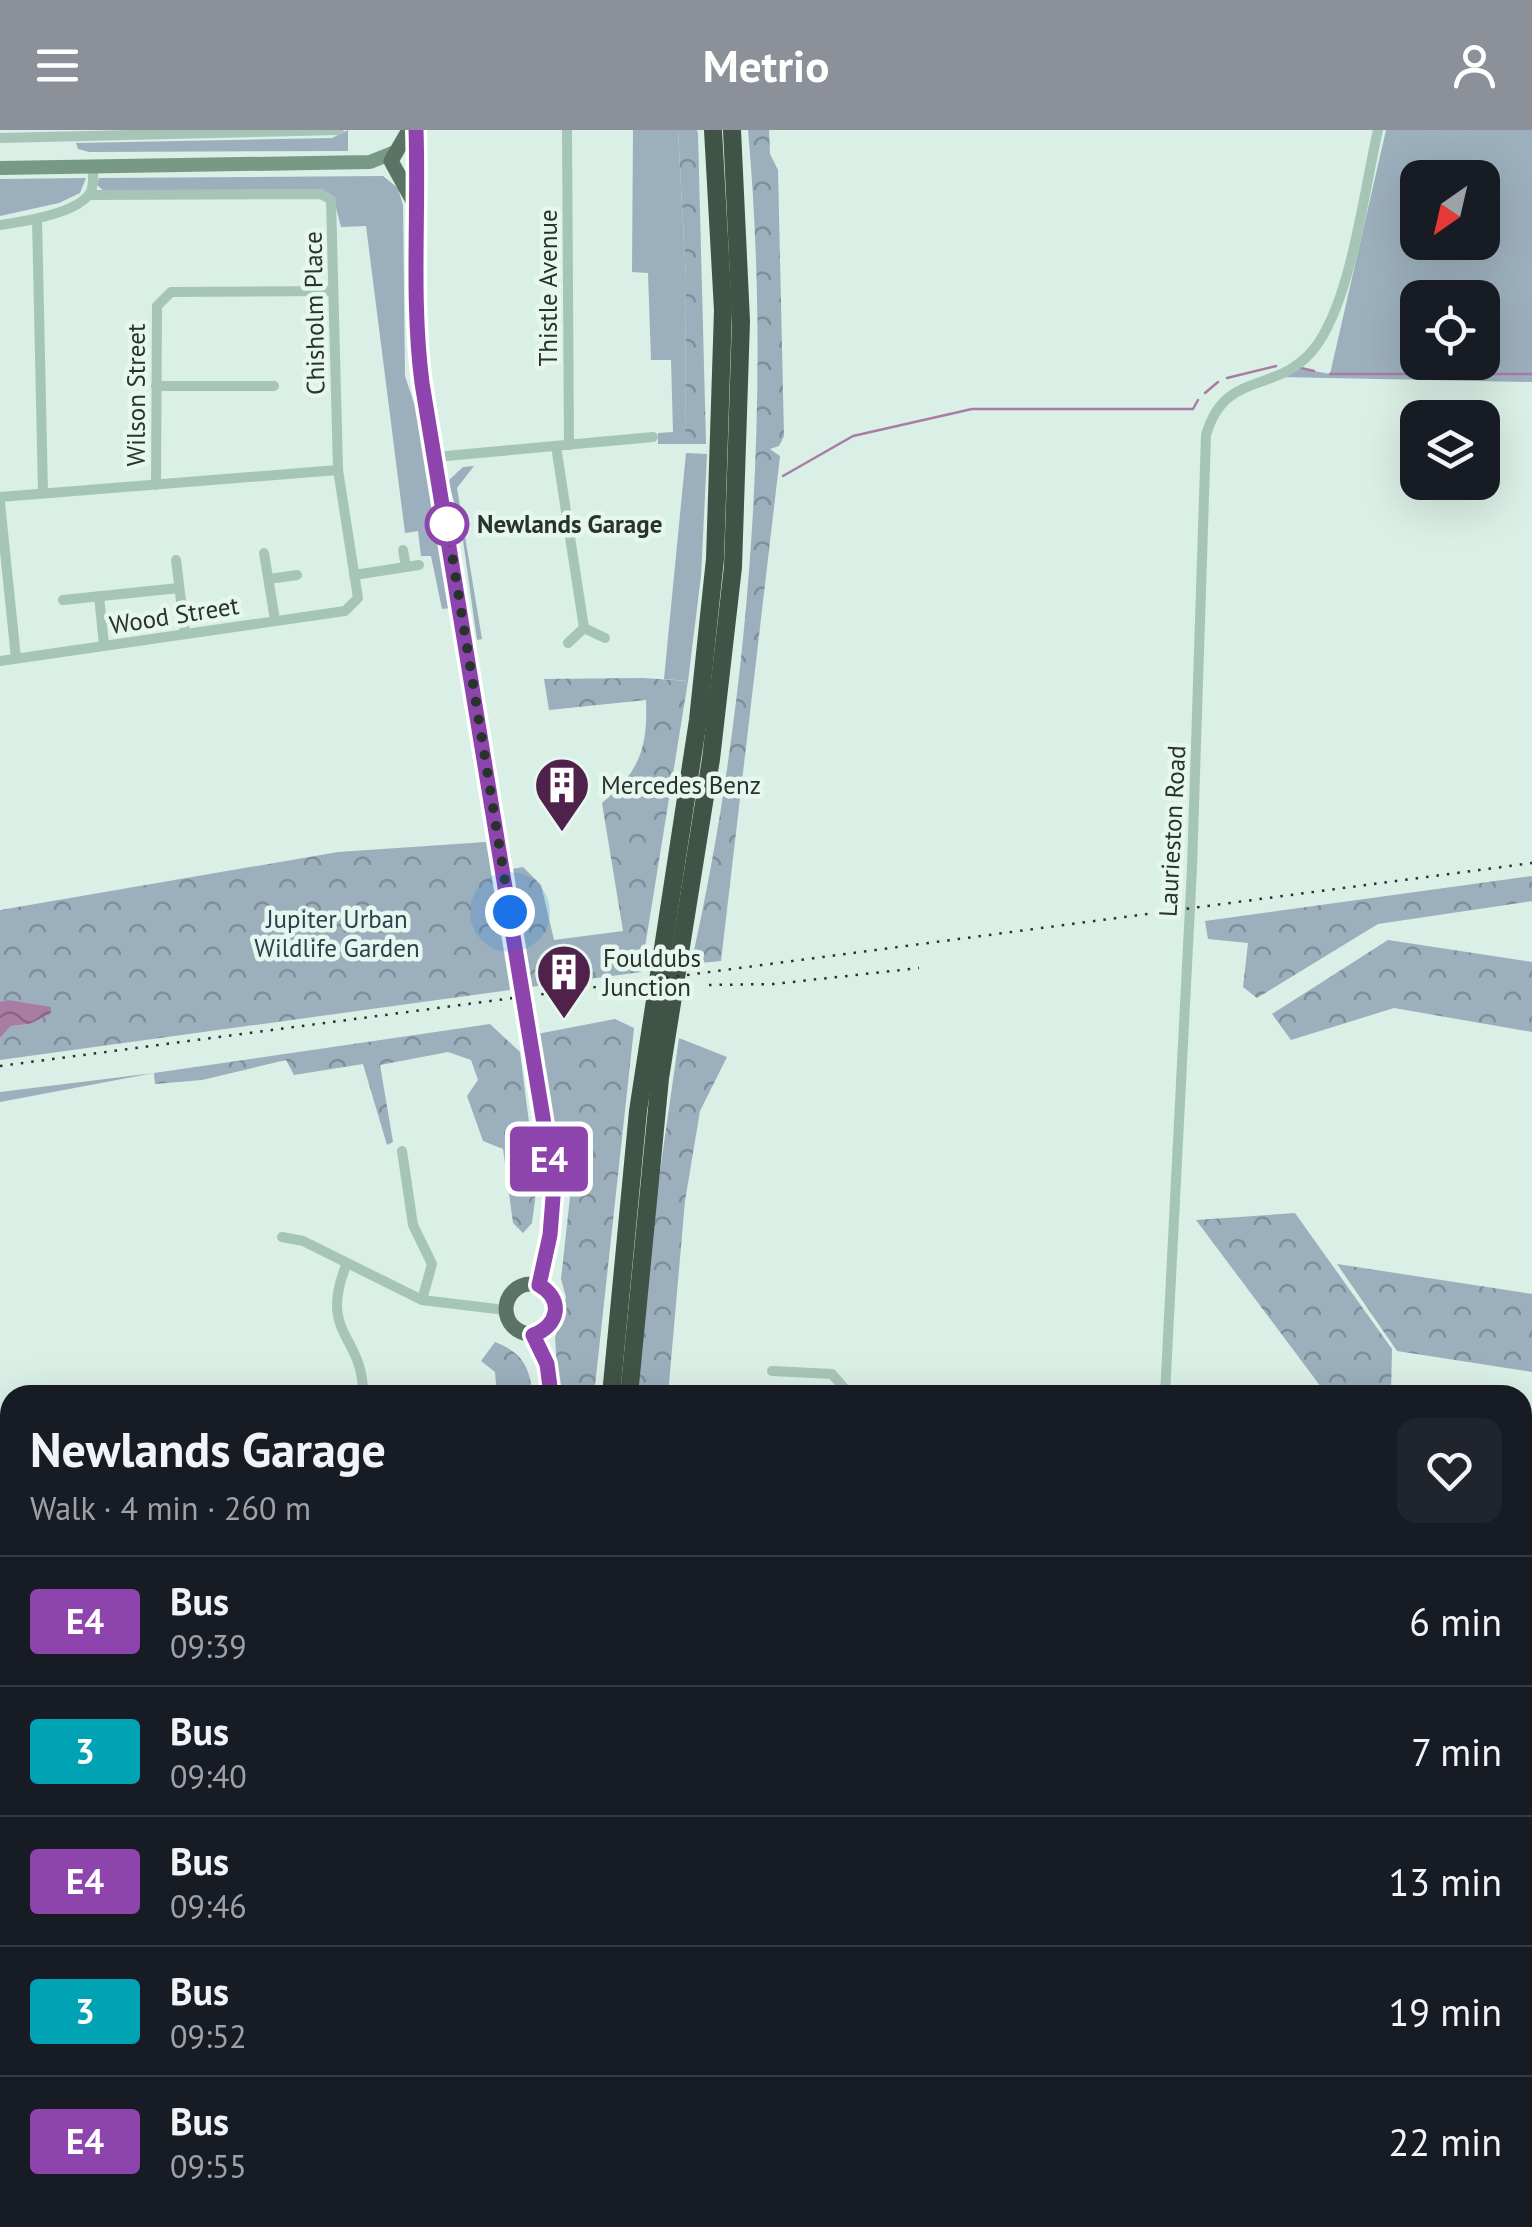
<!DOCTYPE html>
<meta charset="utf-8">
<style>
:root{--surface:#171b24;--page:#20242c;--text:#f1f3f6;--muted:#9ea1a6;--line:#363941;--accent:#8c9099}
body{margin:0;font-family:"PT Sans",sans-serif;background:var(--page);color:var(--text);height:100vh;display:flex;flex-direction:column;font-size:38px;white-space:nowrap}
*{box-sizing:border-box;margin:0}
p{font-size:32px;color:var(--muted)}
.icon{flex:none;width:55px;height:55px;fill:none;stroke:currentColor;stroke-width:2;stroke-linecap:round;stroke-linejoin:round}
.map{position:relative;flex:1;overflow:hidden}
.drawer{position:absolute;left:0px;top:1255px;width:1532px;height:842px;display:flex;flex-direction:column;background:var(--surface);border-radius:30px 30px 0 0;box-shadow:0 10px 40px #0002}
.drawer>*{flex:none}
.badge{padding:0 20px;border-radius:8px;font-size:35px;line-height:65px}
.needle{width:65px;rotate:214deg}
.controls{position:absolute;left:1400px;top:30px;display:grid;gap:20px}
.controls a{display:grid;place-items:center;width:100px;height:100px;border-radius:20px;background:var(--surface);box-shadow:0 10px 40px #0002;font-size:50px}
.you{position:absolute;width:50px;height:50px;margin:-25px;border:8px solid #fff;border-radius:50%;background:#1a73e8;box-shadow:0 0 0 15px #1a73e833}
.map>.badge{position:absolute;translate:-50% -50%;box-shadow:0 0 0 5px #fff}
.round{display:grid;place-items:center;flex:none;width:105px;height:105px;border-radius:20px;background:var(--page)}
.headline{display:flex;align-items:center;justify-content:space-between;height:170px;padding:0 30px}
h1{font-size:48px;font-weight:600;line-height:75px}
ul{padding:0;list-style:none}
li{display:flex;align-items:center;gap:30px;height:130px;padding:0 30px;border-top:2px solid var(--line)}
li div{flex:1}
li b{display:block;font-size:38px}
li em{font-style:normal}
li .badge{min-width:110px;font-weight:700;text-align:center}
header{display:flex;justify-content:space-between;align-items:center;height:130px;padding:0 30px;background:var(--accent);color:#fff;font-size:45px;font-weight:600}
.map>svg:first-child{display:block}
.green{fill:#9cafbc;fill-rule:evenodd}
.forest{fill:url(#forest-crowns)}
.water{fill:url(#water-waves)}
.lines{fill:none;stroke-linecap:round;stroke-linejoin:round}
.stream{stroke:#a97ca4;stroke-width:2.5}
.minor{stroke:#a7c5b7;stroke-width:10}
.secondary{stroke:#799987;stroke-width:14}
.primary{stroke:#5a7364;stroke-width:15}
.motorway{stroke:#3f5346;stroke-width:18}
.rail{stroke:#27332b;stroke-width:2.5;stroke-dasharray:2.5 8;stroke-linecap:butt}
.line-casing{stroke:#fff;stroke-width:22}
.line{stroke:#8e44ad;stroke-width:15}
.walk{stroke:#27332b;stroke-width:10;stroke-dasharray:0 18}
.stop-dot{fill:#fff;stroke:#8e44ad;stroke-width:5}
.labels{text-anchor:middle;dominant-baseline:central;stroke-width:9;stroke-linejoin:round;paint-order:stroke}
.street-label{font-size:25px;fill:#27332b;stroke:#e6f7f0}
.stop-label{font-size:25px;font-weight:bold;fill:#27332b;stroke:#e6f7f0;text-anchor:start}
.poi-label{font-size:25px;fill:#27332b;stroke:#e6f7f0;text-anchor:start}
.park-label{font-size:25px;fill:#2d404e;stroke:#e6f7f0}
</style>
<header><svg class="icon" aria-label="menu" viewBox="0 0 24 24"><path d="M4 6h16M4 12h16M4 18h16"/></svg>Metrio<svg class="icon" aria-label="person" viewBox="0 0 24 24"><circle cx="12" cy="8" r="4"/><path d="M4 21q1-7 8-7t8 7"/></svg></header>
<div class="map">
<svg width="1532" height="2097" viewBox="0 0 1532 2097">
<defs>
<pattern id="forest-crowns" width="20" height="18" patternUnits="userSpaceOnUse" patternTransform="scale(2.5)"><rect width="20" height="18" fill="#9cafbc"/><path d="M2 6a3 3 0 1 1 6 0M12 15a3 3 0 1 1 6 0" fill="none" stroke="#7f8f99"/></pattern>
<pattern id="water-waves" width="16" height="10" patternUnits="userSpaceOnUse" patternTransform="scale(2.5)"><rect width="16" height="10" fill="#a97ca4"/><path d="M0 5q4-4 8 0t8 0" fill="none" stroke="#8a6686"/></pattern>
</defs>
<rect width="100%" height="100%" fill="#daefe6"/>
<g class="green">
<path d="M348,0V21L89,22L78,19L76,13L332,8Z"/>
<path d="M633,0H678L686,148L685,314H658V303L673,302L671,230H651L648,143L632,142Z"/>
<path d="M1386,0H1532V252L1281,247L1293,237L1330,244ZM1418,48H1482V112H1418ZM1418,168H1482V232H1418Z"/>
<path d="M383,46L398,58L403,75L405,246L422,297L451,478L442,479L431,426H421L418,401L405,403L366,96L341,97L333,66L315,59L105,62L97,55L99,48Z"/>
<path d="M86,48L80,63L59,73L0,86V49Z"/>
<path d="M686,323L707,324L701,446L688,551L664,549Z"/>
<path d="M474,336L457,358L482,509L477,510L461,396L448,351L463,337Z"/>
<path d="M154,943L0,972V962Z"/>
<path d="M1532,1420V2097H1433V2088H1522V1422Z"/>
</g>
<g class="forest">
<path d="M678,0H697L698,4L706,314H685L686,148Z"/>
<path d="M748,0H769L770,24L778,40L784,306L779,316L770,319L780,326L721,831L691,834C750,573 772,267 748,0Z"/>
<path d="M643,548L688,551L641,842L531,857L512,739L523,737L541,755L554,810L623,801L602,673C639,642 648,619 646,570L549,580L544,549Z"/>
<path d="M486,712L510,860L0,930V908L11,896L30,894L51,882L0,872V780L338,722Z"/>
<path d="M1532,746V771L1378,794L1257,868L1243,857L1248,813L1208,809L1205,791Z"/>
<path d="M1388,810L1532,832V902L1394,878L1291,910L1272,884Z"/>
<path d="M615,889L634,898L594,1265H559L555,1208L566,1167L561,1149L573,1040L557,1007L537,904Z"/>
<path d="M490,894L520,922L537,1055L532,1093L523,1103L513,1093L503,1019L483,1011L467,966L478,950L471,930L448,922L380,935L393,1012L387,1015L363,934L294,945L286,930L202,950L155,954L154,943Z"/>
<path d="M679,908L727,927L700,981L685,1071L668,1265H638L645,1146Z"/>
<path d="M1295,1083L1392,1219L1391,1265H1327L1196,1090Z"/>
<path d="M1337,1134L1532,1164V1242L1397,1221Z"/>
<path d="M495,1212C523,1223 529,1236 533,1265H497L495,1242L481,1231Z"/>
<path d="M1522,1556L1532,1565V1703L1523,1710Z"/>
<path d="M472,2088H594L595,2097H485Z"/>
</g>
<path class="water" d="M8,870L51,877V883L30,894L11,896L0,908V872Z"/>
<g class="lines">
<g class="stream">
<path d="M1301,238L1314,241"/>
<path d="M1330,244H1532"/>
<path d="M1227,248L1276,236"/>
<path d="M1205,263L1218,252"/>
<path d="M783,346L853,306L972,279H1193L1198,270"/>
</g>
<g class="minor">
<path d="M567,0L569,315"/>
<path d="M0,8L339,0"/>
<path d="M37,89L43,363"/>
<path d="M0,95C22,92 81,83 91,61C94,54 93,44 93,36"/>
<path d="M156,256H274"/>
<path d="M556,316L584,498"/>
<path d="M435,327L653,307"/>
<path d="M156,355L157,176L171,162L332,161"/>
<path d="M0,367L338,340"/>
<path d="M0,373L16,528"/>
<path d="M403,420L406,437"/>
<path d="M264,423L275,490"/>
<path d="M176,430L185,503"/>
<path d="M354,445L419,435"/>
<path d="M269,449L297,445"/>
<path d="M99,466L104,515"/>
<path d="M63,470L179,458"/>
<path d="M568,513L584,498L605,508"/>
<path d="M0,531L345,481L358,468L338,340L331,70L321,64L90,65"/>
<path d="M402,1021L413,1095L432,1134L422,1170"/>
<path d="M282,1107L303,1111L422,1170L505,1180"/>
<path d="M347,1133C317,1206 364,1204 363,1265"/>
<path d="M772,1241L832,1244L850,1265"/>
<path d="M1165,1265L1192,738L1206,305C1225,239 1276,265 1313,220C1351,174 1364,60 1378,0"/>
<path d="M1160,2088V2097"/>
</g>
<path class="secondary" d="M0,38L370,32L395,22"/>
<g class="primary">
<path d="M409,0L391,31L412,69"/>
<path d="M416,0C419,84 411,168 422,253L554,1055L550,1105L539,1155"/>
<circle cx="531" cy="1179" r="25"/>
<path d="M533,1205L547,1234L550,1265"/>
<path d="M1522,1406L1532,1404"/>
<path d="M0,1524H10"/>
<path d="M366,2097L371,2088"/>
</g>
<g class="motorway">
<path d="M611,1265L638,981L698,590L715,429L723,180L713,0"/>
<path d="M629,1265L660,948L711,629L733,437L741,191L732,0"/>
<path d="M612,2088L613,2097"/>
<path d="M631,2088L632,2097"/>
<path d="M655,2097L656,2088"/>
</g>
<g class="rail">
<path d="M709,855L774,854L919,838"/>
<path d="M0,936L1532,733"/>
</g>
</g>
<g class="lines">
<g class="line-casing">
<path id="line" d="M416,0C419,84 411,168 422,253L554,1055L550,1105L539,1155C564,1169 559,1196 533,1205L547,1234L551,1265"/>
</g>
<use href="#line" class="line"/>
<path class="walk" d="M447,394L510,782"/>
</g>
<defs>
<g id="building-pin" transform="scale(2.875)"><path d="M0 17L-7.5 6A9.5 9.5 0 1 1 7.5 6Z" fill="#50214a" stroke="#e6f7f0"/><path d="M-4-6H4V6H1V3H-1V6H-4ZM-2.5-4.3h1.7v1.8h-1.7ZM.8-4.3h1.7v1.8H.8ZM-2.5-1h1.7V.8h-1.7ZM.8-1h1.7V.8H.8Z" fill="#fff"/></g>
</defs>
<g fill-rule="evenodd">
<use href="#building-pin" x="562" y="655"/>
<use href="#building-pin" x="564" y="842"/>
</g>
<circle class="stop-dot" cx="447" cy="394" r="20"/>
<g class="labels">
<g class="street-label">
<text transform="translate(548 158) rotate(-90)">Thistle Avenue</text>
<text transform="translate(314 183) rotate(-91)">Chisholm Place</text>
<text transform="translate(136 265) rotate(-90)">Wilson Street</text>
<text transform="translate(174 485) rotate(-9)">Wood Street</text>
<text transform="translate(1172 701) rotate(-87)">Laurieston Road</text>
</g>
<g class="stop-label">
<text x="477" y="394">Newlands Garage</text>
</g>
<g class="poi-label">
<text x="601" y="655">Mercedes Benz</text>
<text x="603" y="828">Fouldubs<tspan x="603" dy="29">Junction</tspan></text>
</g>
<g class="park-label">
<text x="337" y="789">Jupiter Urban<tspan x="337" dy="29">Wildlife Garden</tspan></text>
</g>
</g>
</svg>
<div class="controls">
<a><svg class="needle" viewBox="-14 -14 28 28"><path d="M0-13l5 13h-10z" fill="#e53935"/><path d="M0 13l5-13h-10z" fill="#9ea1a6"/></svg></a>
<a><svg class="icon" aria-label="locate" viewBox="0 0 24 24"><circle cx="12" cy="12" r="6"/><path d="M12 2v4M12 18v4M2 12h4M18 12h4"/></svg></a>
<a><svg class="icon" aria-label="layers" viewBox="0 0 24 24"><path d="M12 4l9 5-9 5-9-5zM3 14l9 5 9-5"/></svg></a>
</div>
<div class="you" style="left:510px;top:782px"></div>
<b class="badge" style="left:549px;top:1029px;background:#8e44ad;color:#fff">E4</b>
<section class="drawer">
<div class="headline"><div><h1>Newlands Garage</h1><p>Walk · 4 min · 260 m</p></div><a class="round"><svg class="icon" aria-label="heart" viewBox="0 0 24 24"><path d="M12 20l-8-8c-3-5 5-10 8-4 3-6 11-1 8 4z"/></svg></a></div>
<ul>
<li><span class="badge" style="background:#8e44ad;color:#fff">E4</span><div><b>Bus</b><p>09:39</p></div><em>6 min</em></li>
<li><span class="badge" style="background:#00a3b4;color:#fff">3</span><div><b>Bus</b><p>09:40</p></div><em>7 min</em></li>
<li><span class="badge" style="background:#8e44ad;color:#fff">E4</span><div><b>Bus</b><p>09:46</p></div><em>13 min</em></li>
<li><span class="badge" style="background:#00a3b4;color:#fff">3</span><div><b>Bus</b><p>09:52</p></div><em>19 min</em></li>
<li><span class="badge" style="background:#8e44ad;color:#fff">E4</span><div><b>Bus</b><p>09:55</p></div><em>22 min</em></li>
</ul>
</section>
</div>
